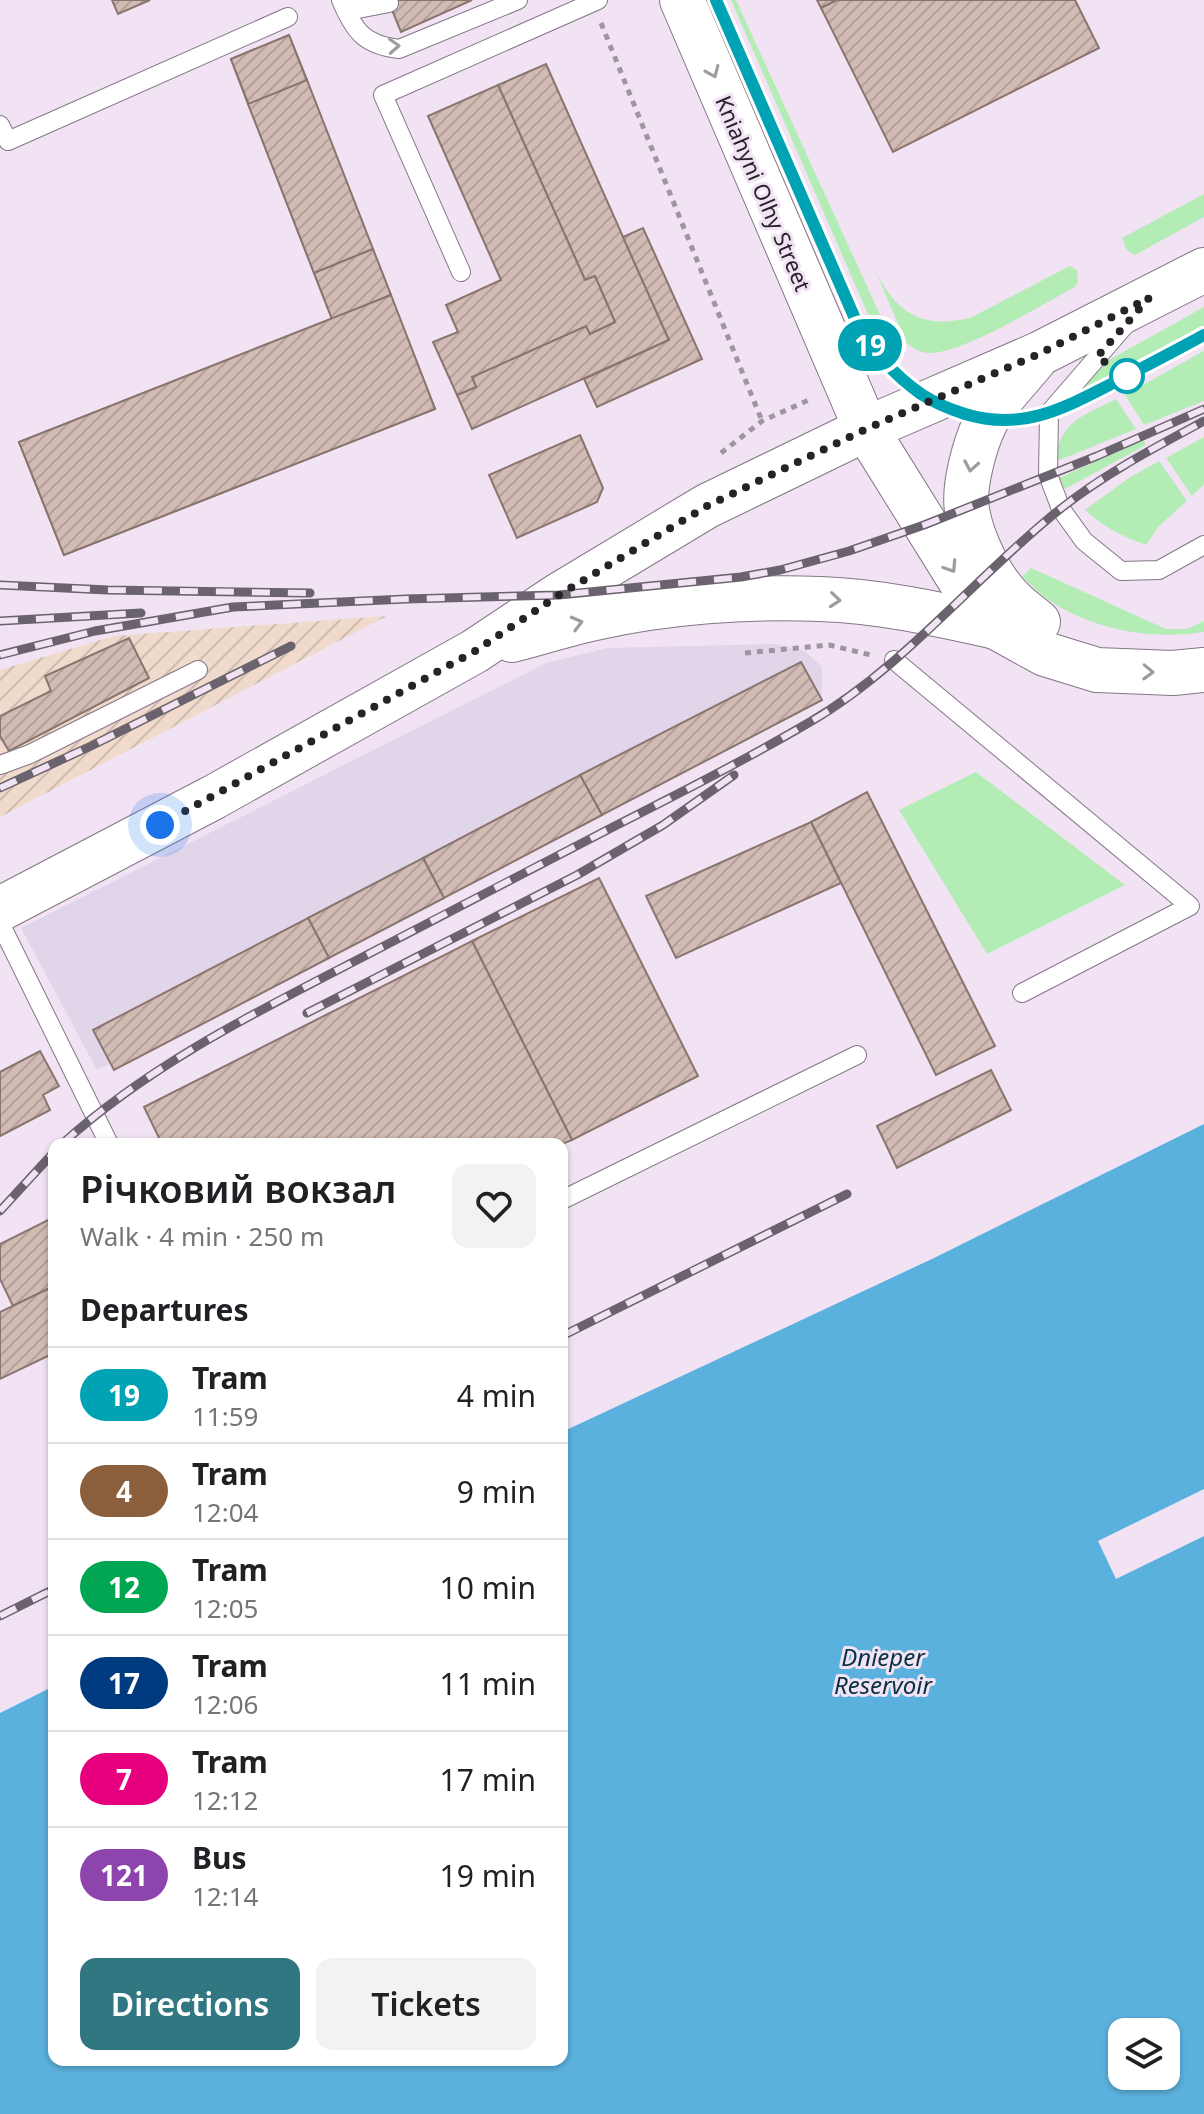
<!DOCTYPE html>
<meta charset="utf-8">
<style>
:root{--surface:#fff;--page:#f2f2f2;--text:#202124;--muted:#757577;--line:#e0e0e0;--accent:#307782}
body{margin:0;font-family:"Noto Sans",sans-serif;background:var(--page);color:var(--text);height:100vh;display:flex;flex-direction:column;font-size:30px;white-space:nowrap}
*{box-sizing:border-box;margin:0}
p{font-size:26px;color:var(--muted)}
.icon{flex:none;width:44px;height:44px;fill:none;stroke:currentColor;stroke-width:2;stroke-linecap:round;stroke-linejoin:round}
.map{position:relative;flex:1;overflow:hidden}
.details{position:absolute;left:48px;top:1138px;width:520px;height:928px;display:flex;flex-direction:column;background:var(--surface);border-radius:16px;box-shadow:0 2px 6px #0004}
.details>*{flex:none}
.badge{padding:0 16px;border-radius:26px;font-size:28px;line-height:52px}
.controls{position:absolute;left:1108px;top:2018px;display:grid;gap:16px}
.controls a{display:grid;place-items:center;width:72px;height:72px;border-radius:16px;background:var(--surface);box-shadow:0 2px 6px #0004;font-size:40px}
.you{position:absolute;width:40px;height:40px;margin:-20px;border:6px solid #fff;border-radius:50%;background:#1a73e8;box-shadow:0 0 0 12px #1a73e833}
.map>.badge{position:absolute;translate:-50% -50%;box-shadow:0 0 0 4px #fff}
h2{padding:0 32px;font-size:30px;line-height:72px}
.round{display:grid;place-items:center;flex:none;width:84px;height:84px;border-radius:16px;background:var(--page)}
.head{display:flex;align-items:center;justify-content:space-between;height:136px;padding:0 32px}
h1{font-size:38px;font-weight:600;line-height:60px}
.button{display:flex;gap:16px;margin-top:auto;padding:16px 32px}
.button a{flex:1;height:92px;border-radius:16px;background:var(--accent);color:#fff;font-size:32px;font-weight:600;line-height:92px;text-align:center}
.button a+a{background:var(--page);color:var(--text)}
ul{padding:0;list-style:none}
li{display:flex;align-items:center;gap:24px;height:96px;padding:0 32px;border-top:2px solid var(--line)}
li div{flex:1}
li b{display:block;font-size:30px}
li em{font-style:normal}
li .badge{min-width:88px;font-weight:700;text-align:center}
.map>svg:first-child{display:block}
.commercial{fill:#e1d5ea}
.industrial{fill:url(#industrial-furrows)}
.green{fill:#b4ecb6}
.water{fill:#5bb1de;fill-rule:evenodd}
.pier{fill:#f1e3f4}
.building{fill:url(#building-hatch);stroke:#89756e;stroke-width:2}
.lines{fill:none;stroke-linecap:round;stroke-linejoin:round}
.service-casing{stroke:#837685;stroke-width:20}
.primary-casing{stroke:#837685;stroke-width:46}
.path{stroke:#9f95a1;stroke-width:5;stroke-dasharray:6 6;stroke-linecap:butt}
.service{stroke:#fff;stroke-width:18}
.primary{stroke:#fff;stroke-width:44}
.tram{stroke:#6a626c;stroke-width:2}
.rail-casing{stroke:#6a626c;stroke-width:9}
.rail{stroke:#f1e3f4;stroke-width:6;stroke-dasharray:18;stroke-linecap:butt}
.oneway{stroke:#9e9c9e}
.line-casing{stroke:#fff;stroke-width:18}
.line{stroke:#00a3b4;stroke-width:12}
.walk{stroke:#272228;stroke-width:8;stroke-dasharray:0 14.4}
.stop-dot{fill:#fff;stroke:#00a3b4;stroke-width:4}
.labels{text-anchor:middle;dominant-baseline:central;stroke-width:6;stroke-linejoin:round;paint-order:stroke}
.street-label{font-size:22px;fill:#272228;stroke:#f1e3f4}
.water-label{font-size:24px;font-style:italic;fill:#083043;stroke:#f1e3f4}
</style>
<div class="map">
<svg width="1204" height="2114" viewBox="0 0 1204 2114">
<defs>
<pattern id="industrial-furrows" width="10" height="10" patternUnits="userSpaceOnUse" patternTransform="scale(2)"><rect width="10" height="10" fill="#efdacc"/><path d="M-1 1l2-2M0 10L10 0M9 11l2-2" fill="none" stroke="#cdbbaf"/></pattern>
<pattern id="building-hatch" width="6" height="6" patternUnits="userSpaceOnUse" patternTransform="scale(2)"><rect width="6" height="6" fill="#d2bbb4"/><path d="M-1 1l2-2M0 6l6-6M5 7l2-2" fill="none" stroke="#b4a09b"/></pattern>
</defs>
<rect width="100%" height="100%" fill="#f1e3f4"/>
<path class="commercial" d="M775,644L805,651L822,667V700L329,958L97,1070L21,928L546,663L608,648Z"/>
<path class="industrial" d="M387,616L275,674L0,817V670L114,636Z"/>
<g class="green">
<path d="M731,0H736L897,352L883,341L874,328Z"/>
<path d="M1204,194V217L1135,255L1127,250L1122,238Z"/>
<path d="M1070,266L1077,270L1078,281L1075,287C1042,304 962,355 928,353C919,352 913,348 906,343L876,272C898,314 921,329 970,318Z"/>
<path d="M1204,307V329L1073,401L1079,387L1100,365Z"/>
<path d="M1204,351V401L1144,425L1125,395Z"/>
<path d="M1116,399L1136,429L1057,461C1057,421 1086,415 1116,399Z"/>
<path d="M1204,437V484L1192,496L1166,458Z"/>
<path d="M1143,440L1146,445L1065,489L1059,478Z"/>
<path d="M1159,461L1187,501L1159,526L1146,545C1123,537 1102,526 1085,510L1129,478Z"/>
<path d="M1031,568L1166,629H1187L1204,621V632C1150,640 1091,630 1046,598C1037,592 1030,583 1022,577Z"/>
<path d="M976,772L1125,885L987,954L899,810Z"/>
</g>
<path class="water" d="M1204,1124V2114H0V1713L54,1686V2060H562V1432L934,1258ZM1122,2032H1166V2076H1122Z"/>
<path class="pier" d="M1204,1489V1536L1116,1579L1098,1541Z"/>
<g class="building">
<path d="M112,0H150L118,14Z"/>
<path d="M388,0H472L401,32Z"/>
<path d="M817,0H837L821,8Z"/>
<path d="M837,0H1075L1099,48L893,152L821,8Z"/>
<path d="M289,35L307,80L248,104L231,59Z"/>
<path d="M289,35L435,409L64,555L19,442L332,319L231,59Z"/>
<path d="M546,64L669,340L472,429L457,395L476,387L472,377L586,326L590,334L615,322L595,276L585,280L498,85Z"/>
<path d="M307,80L373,249L314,273L248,104Z"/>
<path d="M498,85L585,280L595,276L615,322L590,334L586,326L472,377L476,387L457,395L433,342L458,332L446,305L501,280L428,116Z"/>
<path d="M643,228L702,359L597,407L584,379L669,340L623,237Z"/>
<path d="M373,249L391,295L332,319L314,273Z"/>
<path d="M391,295L435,409L64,555L19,442Z"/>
<path d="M580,435L603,488L597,502L517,538L489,475Z"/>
<path d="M129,638L149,678L9,751L0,736V716L51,691L45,676Z"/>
<path d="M801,662L822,700L602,815L580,775Z"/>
<path d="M580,775L602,815L444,898L423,858Z"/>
<path d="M867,792L995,1046L936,1075L811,822Z"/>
<path d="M811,822L841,883L676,958L646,896Z"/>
<path d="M423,858L444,898L329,958L308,918Z"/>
<path d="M599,878L698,1076L572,1140L472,941Z"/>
<path d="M308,918L329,958L114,1070L93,1030Z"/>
<path d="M472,941L572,1140L562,1144H162L144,1107Z"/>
<path d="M40,1051L59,1086L43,1095L50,1110L0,1136V1072Z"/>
<path d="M991,1070L1011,1110L897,1168L877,1126Z"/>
<path d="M54,1217V1286L13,1306L0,1279V1244Z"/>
<path d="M54,1286V1353L0,1379V1312Z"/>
</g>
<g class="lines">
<g class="service-casing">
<g id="service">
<path d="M341,0C354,31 364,45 399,49L518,0"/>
<path d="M344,0L358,9L389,3"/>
<path d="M0,125L8,141L288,17"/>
<path d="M461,272L383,95L598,0"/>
<path d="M1126,324L1049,413L1048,475L1061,509L1084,541L1121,571L1159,570L1204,545"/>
<path d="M894,660L1190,906L1022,993"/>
<path d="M0,765L30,754L198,670"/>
<path d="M0,923L109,1144"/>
<path d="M562,1200L857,1055"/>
</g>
</g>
<g class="primary-casing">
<g id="primary">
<path d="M682,0L866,429L968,593L996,627L1045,654L1097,670L1173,673L1204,670"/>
<path d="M1035,359C1019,379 998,399 986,421C975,443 963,486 967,510C972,540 992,582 1014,602C1021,609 1030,615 1038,622"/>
<path d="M512,640C539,633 567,624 595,618C666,602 748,596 820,599C880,601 938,614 996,627"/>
<path d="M0,909L214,797L475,651L559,595L707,506L866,429L1039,354L1204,270"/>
</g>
</g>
<g class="path">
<path d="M601,23L762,421"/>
<path d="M879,369L887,366L907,349"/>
<path d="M721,453L762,421L811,399"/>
<path d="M745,653L829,645L871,655"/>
</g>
<use href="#service" class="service"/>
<use href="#primary" class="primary"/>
<path class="tram" d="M716,0L856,321C872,351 893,374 921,394C934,403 949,409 965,414C1024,432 1066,408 1117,381C1146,366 1175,351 1204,335"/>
<g class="rail-casing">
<g id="rail">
<path d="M0,585L108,590L310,593"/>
<path d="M0,621L141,613"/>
<path d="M0,655L95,631L233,607L406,599L559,595L741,577L780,570L849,551L924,525L1097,456L1204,409"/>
<path d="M0,788L91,746L291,646"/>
<path d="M307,1013L577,875L663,825L734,775"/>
<path d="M62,1144C148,1066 254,1013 357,960C441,916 526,872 611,828C678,794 745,760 810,722C904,667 974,578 1059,510C1104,474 1154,448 1204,421"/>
<path d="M0,1211L54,1152"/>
<path d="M562,1336L847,1194"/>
<path d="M0,1616L54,1589"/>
</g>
</g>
<use href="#rail" class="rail"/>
</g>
<defs><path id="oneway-chevron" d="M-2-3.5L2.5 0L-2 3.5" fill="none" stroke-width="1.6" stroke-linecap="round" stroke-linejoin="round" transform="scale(2)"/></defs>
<g class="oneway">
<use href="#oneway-chevron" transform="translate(394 46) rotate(-3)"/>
<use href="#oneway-chevron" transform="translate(713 72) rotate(67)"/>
<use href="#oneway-chevron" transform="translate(971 466) rotate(100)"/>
<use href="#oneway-chevron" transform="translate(951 567) rotate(57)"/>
<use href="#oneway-chevron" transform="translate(835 600) rotate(5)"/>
<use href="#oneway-chevron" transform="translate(577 623) rotate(-15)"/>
<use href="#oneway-chevron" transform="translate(1148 672) rotate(2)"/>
</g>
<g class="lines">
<g class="line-casing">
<path id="line" d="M716,0L856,321C872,351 893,374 921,394C935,403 949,409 965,414C1024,432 1066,407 1117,381C1146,366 1175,351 1204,335"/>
</g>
<use href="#line" class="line"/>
<path class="walk" d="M160,825L475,651L559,595L707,506L866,429L1039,354L1149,298L1097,357L1127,376"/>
</g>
<circle class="stop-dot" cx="1127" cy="376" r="16"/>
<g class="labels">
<g class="street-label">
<text transform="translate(764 193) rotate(67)">Kniahyni Olhy Street</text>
</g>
<g class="water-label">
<text x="883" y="1656">Dnieper<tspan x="883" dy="28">Reservoir</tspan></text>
</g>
</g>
</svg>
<div class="controls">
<a><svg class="icon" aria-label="layers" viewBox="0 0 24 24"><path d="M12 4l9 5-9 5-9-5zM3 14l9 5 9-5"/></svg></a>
</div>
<div class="you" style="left:160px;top:825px"></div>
<b class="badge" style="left:870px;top:345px;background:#00a3b4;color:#fff">19</b>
<section class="details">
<div class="head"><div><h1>Річковий вокзал</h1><p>Walk · 4 min · 250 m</p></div><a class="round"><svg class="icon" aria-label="heart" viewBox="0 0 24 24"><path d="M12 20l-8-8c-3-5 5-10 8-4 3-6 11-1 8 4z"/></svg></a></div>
<h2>Departures</h2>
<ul>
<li><span class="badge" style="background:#00a3b4;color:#fff">19</span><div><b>Tram</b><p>11:59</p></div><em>4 min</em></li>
<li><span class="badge" style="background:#8b5e3c;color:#fff">4</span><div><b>Tram</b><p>12:04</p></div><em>9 min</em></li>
<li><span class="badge" style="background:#00a651;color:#fff">12</span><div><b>Tram</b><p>12:05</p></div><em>10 min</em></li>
<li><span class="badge" style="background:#003b80;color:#fff">17</span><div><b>Tram</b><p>12:06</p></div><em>11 min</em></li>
<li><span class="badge" style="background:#e6007e;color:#fff">7</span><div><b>Tram</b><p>12:12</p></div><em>17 min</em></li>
<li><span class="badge" style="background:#8e44ad;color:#fff">121</span><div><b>Bus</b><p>12:14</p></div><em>19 min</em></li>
</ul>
<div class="button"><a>Directions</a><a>Tickets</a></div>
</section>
</div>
